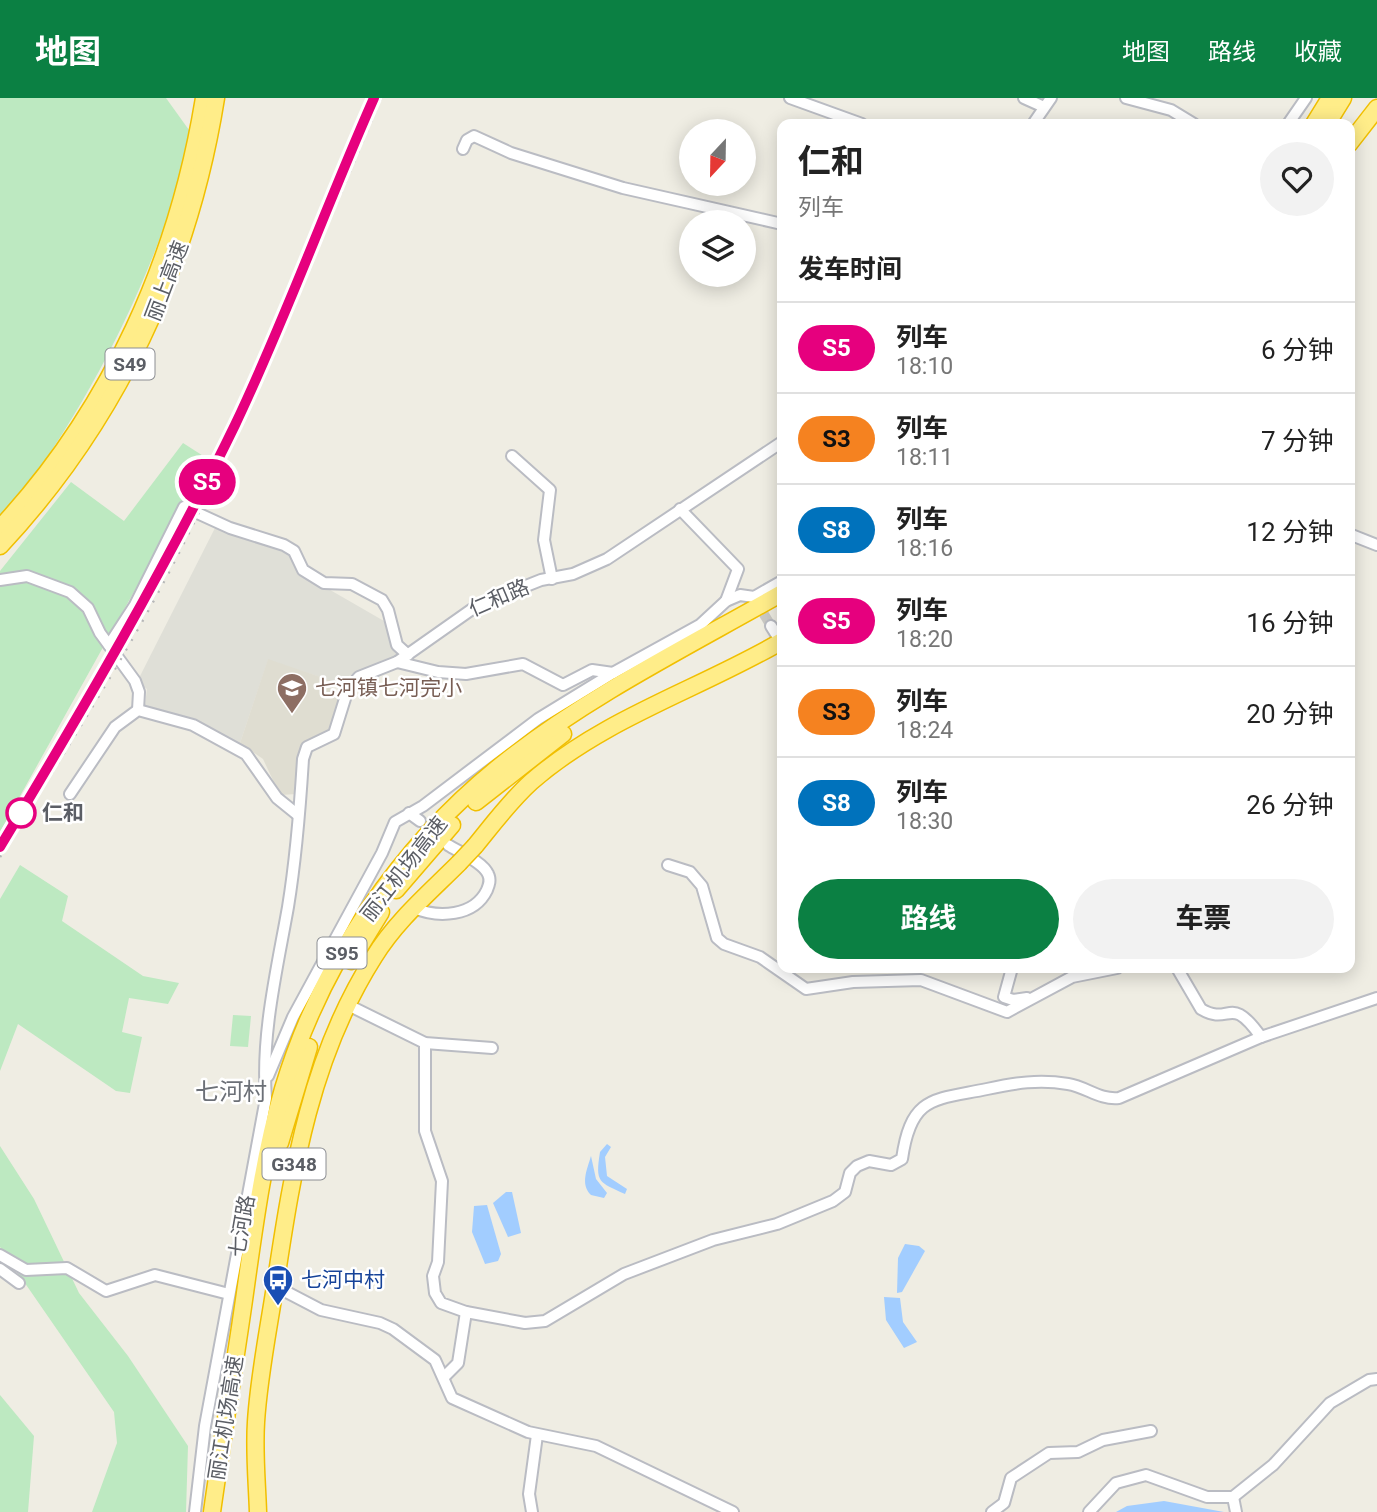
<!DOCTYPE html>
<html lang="zh">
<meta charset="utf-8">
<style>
:root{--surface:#fff;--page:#f2f2f2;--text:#222;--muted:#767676;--line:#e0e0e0;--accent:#0b8043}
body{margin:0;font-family:Roboto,"Noto Sans SC",sans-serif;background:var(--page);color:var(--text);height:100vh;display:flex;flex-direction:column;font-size:26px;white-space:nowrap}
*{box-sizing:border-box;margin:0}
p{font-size:23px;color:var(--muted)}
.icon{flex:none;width:38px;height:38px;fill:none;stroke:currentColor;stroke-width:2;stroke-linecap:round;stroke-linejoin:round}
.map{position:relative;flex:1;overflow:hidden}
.panel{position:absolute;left:777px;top:21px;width:578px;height:854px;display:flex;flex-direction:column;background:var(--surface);border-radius:14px;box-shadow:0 4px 18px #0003}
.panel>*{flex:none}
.badge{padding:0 14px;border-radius:23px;font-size:24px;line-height:46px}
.needle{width:46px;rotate:202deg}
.controls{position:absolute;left:679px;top:21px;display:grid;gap:14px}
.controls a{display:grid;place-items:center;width:77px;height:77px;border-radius:50%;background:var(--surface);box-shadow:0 4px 18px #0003;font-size:35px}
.map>.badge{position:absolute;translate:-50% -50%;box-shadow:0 0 0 4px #fff}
h2{padding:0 21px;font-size:26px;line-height:63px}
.round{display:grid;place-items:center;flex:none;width:74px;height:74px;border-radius:37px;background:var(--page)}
.summary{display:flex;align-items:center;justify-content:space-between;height:119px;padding:0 21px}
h1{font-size:33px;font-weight:700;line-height:52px}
.primary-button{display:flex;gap:14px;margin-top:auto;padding:14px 21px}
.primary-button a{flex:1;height:80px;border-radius:42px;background:var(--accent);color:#fff;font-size:28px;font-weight:700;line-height:80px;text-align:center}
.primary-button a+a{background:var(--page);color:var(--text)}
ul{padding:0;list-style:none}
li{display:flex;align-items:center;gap:21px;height:91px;padding:0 21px;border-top:2px solid var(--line)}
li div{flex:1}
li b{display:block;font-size:26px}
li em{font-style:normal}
li .badge{min-width:77px;font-weight:700;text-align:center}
header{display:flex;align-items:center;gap:42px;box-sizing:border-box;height:98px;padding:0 35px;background:var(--accent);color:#fff}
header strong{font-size:33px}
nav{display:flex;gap:38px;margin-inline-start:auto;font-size:24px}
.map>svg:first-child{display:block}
.industrial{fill:#dfdfd7}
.education{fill:#dfddd1}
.green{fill:#bde9c1}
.water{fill:#a2cdff}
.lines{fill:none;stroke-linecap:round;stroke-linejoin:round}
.minor-tunnel{stroke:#cac9c4;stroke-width:10;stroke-dasharray:10 5;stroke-linecap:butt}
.minor-casing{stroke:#babcc3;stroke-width:14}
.highway-casing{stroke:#f1bf00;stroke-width:19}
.minor{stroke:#fff;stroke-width:10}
.highway{stroke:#ffed89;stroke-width:16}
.rail{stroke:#b6b7b8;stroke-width:2.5;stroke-dasharray:2 9;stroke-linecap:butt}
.highway-bridge-casing{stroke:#f1bf00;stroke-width:19;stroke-linecap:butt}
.highway-bridge{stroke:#ffed89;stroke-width:16}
.line-casing{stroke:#fff;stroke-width:16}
.line{stroke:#e6007e;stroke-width:10}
.stop-dot{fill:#fff;stroke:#e6007e;stroke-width:3.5}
.labels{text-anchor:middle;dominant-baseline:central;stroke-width:5;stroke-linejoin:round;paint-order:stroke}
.shield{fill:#fff;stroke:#8c8e93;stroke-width:2}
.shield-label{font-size:19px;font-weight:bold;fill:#5b5e65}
.street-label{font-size:21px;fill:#5b5e65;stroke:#fff}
.education-label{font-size:21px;fill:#785e54;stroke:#fff;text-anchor:start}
.stop-label{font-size:21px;font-weight:bold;fill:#5b5e65;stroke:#fff;text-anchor:start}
.transit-label{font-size:21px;fill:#164399;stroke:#fff;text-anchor:start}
.quarter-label{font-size:24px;fill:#6c7077;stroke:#fff}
</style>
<header>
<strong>地图</strong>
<nav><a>地图</a><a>路线</a><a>收藏</a></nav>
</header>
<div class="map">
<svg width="1377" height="1414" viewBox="0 0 1377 1414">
<rect width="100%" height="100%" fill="#efede3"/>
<path class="industrial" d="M216,428L293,455L299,474L384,523L397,557L335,584L268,562L240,645L229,644L186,622L145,607L147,591L137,584Z"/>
<path class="education" d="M268,561L335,584L331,595L340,599L329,635L307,642L299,662L297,696L280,697L263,661L240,645Z"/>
<g class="green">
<path d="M0,0H166L194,39C153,180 91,308 0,424Z"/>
<path d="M183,345L208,361L0,734V473L71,384L124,423Z"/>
<path d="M20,767L68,798L62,823L143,878L179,885L168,906L129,900L122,934L142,939L130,995L116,993L18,926L0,973V801Z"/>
<path d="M233,917L251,918L248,949L230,948Z"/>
<path d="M0,1048L34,1101L79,1195L128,1258L188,1348L186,1414H92L117,1345L114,1314L0,1149Z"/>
<path d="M0,1297L34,1338L28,1414H0Z"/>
</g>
<g class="water">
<path d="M607,1046L611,1049L605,1059L607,1078L627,1091L625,1096C599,1084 595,1085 600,1054Z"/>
<path d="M591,1058L596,1081L607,1095L604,1100L591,1097C580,1086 587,1072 591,1058Z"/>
<path d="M506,1094H512L521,1135L508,1139L493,1105Z"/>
<path d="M487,1107L501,1156L498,1163L485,1166L472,1134L474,1108Z"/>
<path d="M905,1146L919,1148L925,1153L902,1194L897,1195L898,1160Z"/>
<path d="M884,1199L900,1200L903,1224L917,1244L904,1250L886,1222Z"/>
<path d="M1164,1403L1224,1414H1116L1127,1408Z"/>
</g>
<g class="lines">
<path class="minor-tunnel" d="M756,503L771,528"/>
<g class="minor-casing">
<g id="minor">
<path d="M790,0L862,26"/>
<path d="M1024,0L1044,9"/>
<path d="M1126,0L1171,12L1194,26"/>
<path d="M1033,26L1051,0"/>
<path d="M1288,26L1306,0"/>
<path d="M463,51L467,42L474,38L511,55L623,90L782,126"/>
<path d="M512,358L550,392L544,442L552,481"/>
<path d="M680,411L738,471L726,503"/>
<path d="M1349,436L1377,447"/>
<path d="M0,482L27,478L70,494L88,510L100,535L135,583L139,594L138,612"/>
<path d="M771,528L781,544"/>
<path d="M109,547L135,507L184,409L230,430L284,447L294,453L303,472L324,485L352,486L382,502L388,512L397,547L408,557"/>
<path d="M397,564L438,574L466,576L523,566L563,587L592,572L613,575"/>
<path d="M70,696L115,629L138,612L193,627L246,656L277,700L298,717"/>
<path d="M409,715L420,723"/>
<path d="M668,767L690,774L702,788L717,840L724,846L760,859L806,891L853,884L921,882L1007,914L1072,879L1117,870"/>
<path d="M414,810C438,820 474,819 487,792C489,787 491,782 488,776C483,764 459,754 448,747"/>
<path d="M1012,870L1004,899L1013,902L1027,900"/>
<path d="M1177,870L1201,911C1231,929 1229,894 1261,939"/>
<path d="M348,907L425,945L492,950"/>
<path d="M425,945V1033L442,1083L438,1164L433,1178L435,1195L441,1205L466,1214L525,1225L545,1223L624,1176L713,1142L777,1126L833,1103L845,1094L850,1075L857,1068L869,1063L891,1067L902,1061C911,997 934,1002 987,991C1015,985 1039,981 1068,986C1087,989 1099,1002 1119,1000L1261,939L1377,900"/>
<path d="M268,978L293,919L382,755L395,724L423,708L538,621L613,575L700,527L726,503L740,497L754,499L782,483"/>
<path d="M0,1157L26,1172L67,1170L106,1193L155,1177L229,1196"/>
<path d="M0,1171L19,1185"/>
<path d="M275,1188L321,1212L380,1225L393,1231L435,1262L452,1300L528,1334L596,1348L733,1414"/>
<path d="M444,1279L458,1265L466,1214"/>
<path d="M1233,1399L1236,1414"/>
<path d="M195,1414L205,1328L266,1000C261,937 277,871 288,809C296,760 300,710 303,661L307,649L334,636L348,591L359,579L397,564L478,507L541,482L573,476L607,461L782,344"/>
<path d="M532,1414L529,1396L537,1337"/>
<path d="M992,1414L1004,1405L1011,1380L1049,1355L1078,1354L1103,1342L1151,1333"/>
<path d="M1089,1414L1116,1385L1146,1377L1207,1399H1233L1273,1367L1330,1305L1369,1282L1377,1281"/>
</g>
</g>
<g class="highway-casing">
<g id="highway">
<path d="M1314,26L1330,0"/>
<path d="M1327,26L1343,0"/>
<path d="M1349,46L1377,10"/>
<path d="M0,430C111,311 178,160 204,0"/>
<path d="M0,448C117,323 189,169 216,0"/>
<path d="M476,704L563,636"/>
<path d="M475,748C493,726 510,703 531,684C604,620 700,591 782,543"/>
<path d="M396,792L452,727"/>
<path d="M351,863L381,814"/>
<path d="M280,1045L309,949"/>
<path d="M212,1414C222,1343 234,1272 244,1202C254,1131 263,1060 283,991C321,864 401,746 505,664C590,597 689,548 782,495"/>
<path d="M258,1414C257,1384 254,1354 256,1324C259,1276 269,1229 276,1182C293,1069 311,958 374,859C396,823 429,795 459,765"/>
</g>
</g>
<use href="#minor" class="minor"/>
<use href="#highway" class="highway"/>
<path class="rail" d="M0,759C63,656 130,553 184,445C256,299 318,149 381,0"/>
<g class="highway-bridge-casing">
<path id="highway-bridge" d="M459,765L475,748"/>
</g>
<use href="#highway-bridge" class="highway-bridge"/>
</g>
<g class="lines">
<g class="line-casing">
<path id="line" d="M0,749C83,611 164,473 235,327C286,220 326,108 374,0"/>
</g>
<use href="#line" class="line"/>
</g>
<defs>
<g id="school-pin" transform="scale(1.575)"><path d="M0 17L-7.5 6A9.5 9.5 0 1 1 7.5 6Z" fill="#8d6e63" stroke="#fff"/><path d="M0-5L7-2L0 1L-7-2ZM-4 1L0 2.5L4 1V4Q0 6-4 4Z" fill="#fff"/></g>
<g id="bus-pin" transform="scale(1.575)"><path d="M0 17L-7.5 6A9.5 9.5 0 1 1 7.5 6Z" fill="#1a4fb4" stroke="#fff"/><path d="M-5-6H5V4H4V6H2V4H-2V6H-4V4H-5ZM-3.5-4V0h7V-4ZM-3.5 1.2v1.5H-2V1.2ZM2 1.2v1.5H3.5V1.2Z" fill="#fff"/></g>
</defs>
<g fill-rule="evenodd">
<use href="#school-pin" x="292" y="590"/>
<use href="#bus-pin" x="278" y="1182"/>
</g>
<circle class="stop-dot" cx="21" cy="715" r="14"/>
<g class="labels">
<g class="shield">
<rect x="105.5" y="250.5" width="49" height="31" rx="5"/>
<rect x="317.5" y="839.5" width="49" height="31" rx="5"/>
<rect x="262.5" y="1050.5" width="63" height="31" rx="5"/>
</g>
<g class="shield-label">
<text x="130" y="266">S49</text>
<text x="342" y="855">S95</text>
<text x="294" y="1066">G348</text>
</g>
<g class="street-label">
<text transform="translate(167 183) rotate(-69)">丽上高速</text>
<text transform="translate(499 500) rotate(-23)">仁和路</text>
<text transform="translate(404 771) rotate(-52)">丽江机场高速</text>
<text transform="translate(242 1128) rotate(-80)">七河路</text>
<text transform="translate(226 1320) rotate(-81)">丽江机场高速</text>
</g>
<g class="education-label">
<text x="315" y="590">七河镇七河完小</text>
</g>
<g class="stop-label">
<text x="42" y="715">仁和</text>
</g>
<g class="transit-label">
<text x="301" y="1182">七河中村</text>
</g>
<g class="quarter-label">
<text x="231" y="994">七河村</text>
</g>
</g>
</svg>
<div class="controls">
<a><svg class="needle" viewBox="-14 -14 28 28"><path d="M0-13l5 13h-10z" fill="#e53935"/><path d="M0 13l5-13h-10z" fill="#767676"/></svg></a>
<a><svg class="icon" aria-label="layers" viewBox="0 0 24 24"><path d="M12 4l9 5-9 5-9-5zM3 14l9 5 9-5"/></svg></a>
</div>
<b class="badge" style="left:207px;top:384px;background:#e6007e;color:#fff">S5</b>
<section class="panel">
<div class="summary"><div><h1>仁和</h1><p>列车</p></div><a class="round"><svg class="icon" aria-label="heart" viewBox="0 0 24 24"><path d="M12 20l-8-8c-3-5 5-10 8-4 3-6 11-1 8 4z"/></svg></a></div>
<h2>发车时间</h2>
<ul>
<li><span class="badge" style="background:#e6007e;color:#fff">S5</span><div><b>列车</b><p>18:10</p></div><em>6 分钟</em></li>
<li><span class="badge" style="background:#f58220;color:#111">S3</span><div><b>列车</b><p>18:11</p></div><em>7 分钟</em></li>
<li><span class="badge" style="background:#0072bc;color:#fff">S8</span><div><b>列车</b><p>18:16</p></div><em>12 分钟</em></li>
<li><span class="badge" style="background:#e6007e;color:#fff">S5</span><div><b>列车</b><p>18:20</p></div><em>16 分钟</em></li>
<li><span class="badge" style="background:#f58220;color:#111">S3</span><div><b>列车</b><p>18:24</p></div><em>20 分钟</em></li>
<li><span class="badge" style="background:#0072bc;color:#fff">S8</span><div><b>列车</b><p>18:30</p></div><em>26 分钟</em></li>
</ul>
<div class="primary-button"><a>路线</a><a>车票</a></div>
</section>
</div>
